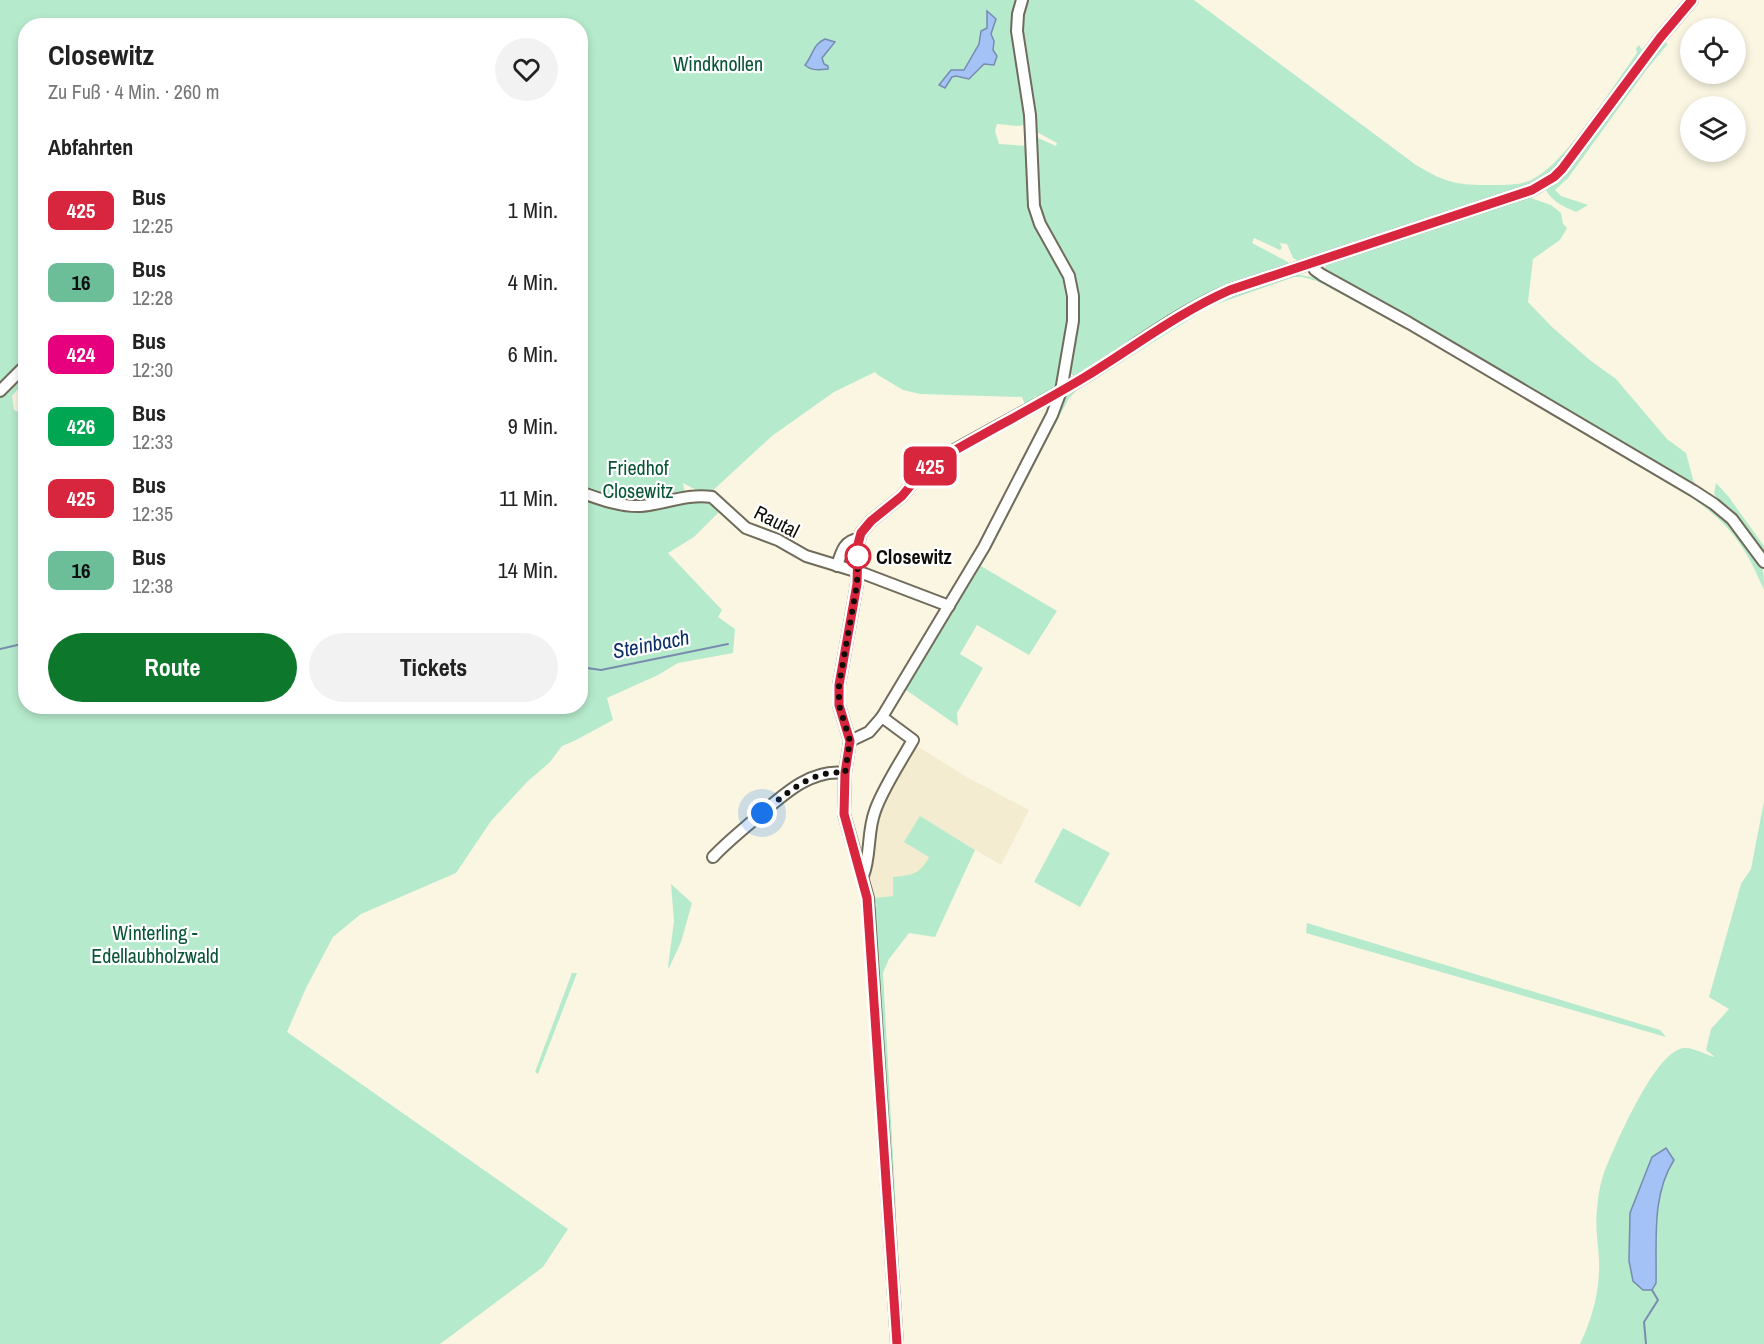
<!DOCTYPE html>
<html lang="de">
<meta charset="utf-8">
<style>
:root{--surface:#fff;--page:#f2f2f2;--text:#222;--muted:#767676;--accent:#0d772b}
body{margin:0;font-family:"Archivo Narrow",sans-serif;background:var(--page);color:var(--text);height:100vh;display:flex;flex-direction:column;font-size:22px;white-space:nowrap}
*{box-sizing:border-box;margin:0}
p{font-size:20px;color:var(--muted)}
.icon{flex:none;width:33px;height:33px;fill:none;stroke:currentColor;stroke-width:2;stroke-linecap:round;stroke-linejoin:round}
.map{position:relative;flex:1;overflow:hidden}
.drawer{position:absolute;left:18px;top:18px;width:570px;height:696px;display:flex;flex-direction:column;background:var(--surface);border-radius:24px;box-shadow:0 3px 9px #0003}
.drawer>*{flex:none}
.badge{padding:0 12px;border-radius:9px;font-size:21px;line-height:39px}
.tools{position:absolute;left:1680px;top:18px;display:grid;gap:12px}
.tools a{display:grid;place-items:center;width:66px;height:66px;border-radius:50%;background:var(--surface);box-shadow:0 3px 9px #0003;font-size:30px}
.you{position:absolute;width:30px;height:30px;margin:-15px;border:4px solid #fff;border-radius:50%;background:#1a73e8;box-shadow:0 0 0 9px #1a73e833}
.map>.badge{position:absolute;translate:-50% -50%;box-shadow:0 0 0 3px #fff}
h2{padding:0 30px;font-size:22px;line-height:54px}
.round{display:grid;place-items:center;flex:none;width:63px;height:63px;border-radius:32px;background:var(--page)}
.headline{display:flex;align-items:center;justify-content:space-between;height:102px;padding:0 30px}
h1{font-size:28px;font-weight:800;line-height:45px}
.primary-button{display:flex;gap:12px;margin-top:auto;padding:12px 30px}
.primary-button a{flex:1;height:69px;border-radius:36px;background:var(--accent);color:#fff;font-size:24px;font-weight:800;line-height:69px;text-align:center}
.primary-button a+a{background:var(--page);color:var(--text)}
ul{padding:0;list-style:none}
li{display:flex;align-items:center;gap:18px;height:72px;padding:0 30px}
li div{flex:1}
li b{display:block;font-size:22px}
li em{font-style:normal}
li .badge{min-width:66px;font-weight:700;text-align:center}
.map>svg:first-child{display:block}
.built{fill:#f4ecd0}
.green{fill:#b6eacc;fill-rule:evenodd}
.water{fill:#a4c2f5;stroke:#778cae;stroke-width:1.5}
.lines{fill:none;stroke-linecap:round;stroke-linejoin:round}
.stream{stroke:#778cae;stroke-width:2}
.minor-casing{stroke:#706b5a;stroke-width:14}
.minor{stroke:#fff;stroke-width:10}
.line-casing{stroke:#fff;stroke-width:14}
.line{stroke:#d7263d;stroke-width:9}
.walk{stroke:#0f0d07;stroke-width:6;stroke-dasharray:0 10.8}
.stop-dot{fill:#fff;stroke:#d7263d;stroke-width:3}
.labels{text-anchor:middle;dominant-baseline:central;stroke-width:4.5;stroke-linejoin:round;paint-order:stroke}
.park-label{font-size:20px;fill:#075535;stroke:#fff}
.street-label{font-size:20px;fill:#0f0d07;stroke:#fff}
.stop-label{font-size:20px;font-weight:bold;fill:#0f0d07;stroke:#fff;text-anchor:start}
.water-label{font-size:21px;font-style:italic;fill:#0c2f69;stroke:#fff}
</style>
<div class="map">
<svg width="1764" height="1344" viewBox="0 0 1764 1344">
<rect width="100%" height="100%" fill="#fbf6e2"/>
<path class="built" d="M915,745L967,777L1029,810L1001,865L920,817L929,858L924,868L893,896L870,898L871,844L878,812Z"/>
<g class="green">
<path d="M0,0H1018L1028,124L1018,126L997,124L995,131L999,144L1029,146L1030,185L1065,277L1070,308L1059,380L1055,390L1041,398L1035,396L1032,400L1034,403L1026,407L1022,397L920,394L903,390L878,375L875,372L834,392L772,436L709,494L702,493L683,483L685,493L638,502L623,501L581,489L580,26H26L25,359L0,384Z"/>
<path d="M1026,0H1194L1416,165C1443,181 1454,185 1486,185C1500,185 1518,186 1531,180C1566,164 1613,86 1637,53L1636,48L1639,45L1644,53L1554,172L1531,185L1303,263L1293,258L1287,244L1280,243L1282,248L1280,250L1254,238L1252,243L1288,262L1289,268L1229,288L1077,378L1070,373L1069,367L1077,309L1039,213L1036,153L1038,138L1056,146L1057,143L1035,131L1021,31Z"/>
<path d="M1662,42L1668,44L1647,69L1568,178L1555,190L1561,196L1588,205L1576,212C1565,207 1552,202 1546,190L1549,185Z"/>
<path d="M1528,197L1551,205L1561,213L1563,224L1567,228L1560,240L1533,259L1528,302L1552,327L1591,361L1616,379L1667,439L1686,453L1694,483L1326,273L1324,269L1329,262Z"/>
<path d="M1293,274L1319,278L1408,326L1692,494C1715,510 1753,544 1763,571C1764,576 1764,584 1764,590C1745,545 1729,523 1689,496L1429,342L1317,281L1302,277H1294L1211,306L1077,390L1069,398L992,547L981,566L1057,611L1029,655L977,625L960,654L983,668L957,713L958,726L903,688L1065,394L1188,315L1232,293Z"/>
<path d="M25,373V381L12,396L14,410L26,415V706H580L581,496L637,511H645L695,501H708L721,510L694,537L668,553L722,610L718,617L735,629L733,653L678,663L658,675L607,698L613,720L576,740L562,746L550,762L527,782L491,821L456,873L361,914L333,937L306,988L287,1032L568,1229L543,1267L440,1344H0V397Z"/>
<path d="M1716,483L1728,496L1764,546V557L1714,494Z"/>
<path d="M1764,801V1344H1580C1593,1317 1600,1290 1599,1260C1598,1243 1595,1226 1597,1209C1598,1198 1600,1184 1604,1173C1614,1148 1655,1050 1684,1048C1693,1047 1706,1055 1715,1057L1706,1050L1711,1029L1729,1009L1709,997L1741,884L1751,869ZM1674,1160C1651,1196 1657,1242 1656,1283L1633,1281L1629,1261L1630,1213Z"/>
<path d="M920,816L975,850L935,937L909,933L889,959L883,973L896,1211L891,1210L872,907L877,906L873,898L893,896V877C911,875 920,875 929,857L904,842Z"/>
<path d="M1063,828L1110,853L1080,907L1034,882Z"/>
<path d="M671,884L692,903L681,942L669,968L668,967L674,921Z"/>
<path d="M1307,923L1660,1030L1666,1037L1306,933Z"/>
<path d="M572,973H577L538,1074L535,1072Z"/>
</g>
<g class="water">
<path d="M987,11L996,19L991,34L994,41L993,50L997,56L994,65L984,64L969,79L956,76L952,77L945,88L939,85L951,70H964L979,44L981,31L987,28Z"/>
<path d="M825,39L835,42L822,58L824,64L828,66V69C820,70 811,71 805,65C813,55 813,44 825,39Z"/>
<path d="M1666,1148L1674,1160C1651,1196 1657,1242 1656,1283L1652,1290H1643L1633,1281L1629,1261L1630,1213L1652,1157Z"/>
</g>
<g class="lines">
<g class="stream">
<path d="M0,649L26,643"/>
<path d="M580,667L601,670L728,644"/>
<path d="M1646,1344L1644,1322L1658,1300L1652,1290"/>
</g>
<g class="minor-casing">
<g id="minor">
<path d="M1311,264L1315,270L1322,275L1409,323L1694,491L1714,504L1732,519L1764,562"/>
<path d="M0,391L26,365"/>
<path d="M580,492C600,499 620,507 641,506C664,504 688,493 712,497L746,528L778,540L806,556L865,574L949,606"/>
<path d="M837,566C841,553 844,540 859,539"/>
<path d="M850,741L869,732L882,717L984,547L1052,415L1061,391L1073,321V296L1069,276L1040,224L1034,206L1030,115L1017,31L1018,14L1022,0"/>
<path d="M713,857C726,843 741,831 755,819C780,798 809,768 845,773"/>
<path d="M863,876C871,856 867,832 875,811C882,790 901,761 913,740L882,717"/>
<path d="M897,1344L868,898L844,814L845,773L850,741L839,705V685L857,584L858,544L861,533L871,521L902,496L921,473L937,460C986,431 1037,406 1085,377C1134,347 1178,312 1230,290L1532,190L1554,177L1562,169L1660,38L1692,0"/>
</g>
</g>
<use href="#minor" class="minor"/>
</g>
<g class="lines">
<g class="line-casing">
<path id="line" d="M897,1344L867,898L844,814L845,773L850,741L839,705V685L857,584L858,544L861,533L871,521L902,496L921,473L938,460C986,432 1037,406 1085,377C1134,347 1178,313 1230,290L1532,190L1554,177L1562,169L1660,38L1692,0"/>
</g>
<use href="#line" class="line"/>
<path class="walk" d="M762,813C786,794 812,769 845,773L850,741L839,705V685L857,584L858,556"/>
</g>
<circle class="stop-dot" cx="858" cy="556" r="12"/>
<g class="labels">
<g class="park-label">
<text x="718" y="63">Windknollen</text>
<text x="638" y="467">Friedhof<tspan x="638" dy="23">Closewitz</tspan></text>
<text x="155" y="932">Winterling -<tspan x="155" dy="23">Edellaubholzwald</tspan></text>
</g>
<g class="street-label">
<text transform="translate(777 521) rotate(27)">Rautal</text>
</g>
<g class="stop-label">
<text x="876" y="556">Closewitz</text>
</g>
<g class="water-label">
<text transform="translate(651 644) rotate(-11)">Steinbach</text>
</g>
</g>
</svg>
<div class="tools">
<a><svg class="icon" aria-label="locate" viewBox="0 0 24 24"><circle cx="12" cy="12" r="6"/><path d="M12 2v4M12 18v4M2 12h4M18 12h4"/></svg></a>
<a><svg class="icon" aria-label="layers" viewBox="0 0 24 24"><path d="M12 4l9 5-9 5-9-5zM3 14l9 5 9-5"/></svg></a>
</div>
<div class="you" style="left:762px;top:813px"></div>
<b class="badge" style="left:930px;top:466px;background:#d7263d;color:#fff">425</b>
<section class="drawer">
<div class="headline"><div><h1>Closewitz</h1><p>Zu Fuß · 4 Min. · 260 m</p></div><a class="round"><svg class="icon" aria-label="heart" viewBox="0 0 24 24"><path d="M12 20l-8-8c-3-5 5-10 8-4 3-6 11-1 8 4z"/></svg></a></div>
<h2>Abfahrten</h2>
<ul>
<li><span class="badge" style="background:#d7263d;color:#fff">425</span><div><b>Bus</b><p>12:25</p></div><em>1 Min.</em></li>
<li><span class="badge" style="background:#6cbe98;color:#111">16</span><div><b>Bus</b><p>12:28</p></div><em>4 Min.</em></li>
<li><span class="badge" style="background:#e6007e;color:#fff">424</span><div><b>Bus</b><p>12:30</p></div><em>6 Min.</em></li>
<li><span class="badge" style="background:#00a651;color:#fff">426</span><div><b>Bus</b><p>12:33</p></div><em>9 Min.</em></li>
<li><span class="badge" style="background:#d7263d;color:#fff">425</span><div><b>Bus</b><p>12:35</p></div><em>11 Min.</em></li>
<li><span class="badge" style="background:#6cbe98;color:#111">16</span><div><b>Bus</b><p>12:38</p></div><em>14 Min.</em></li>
</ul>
<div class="primary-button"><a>Route</a><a>Tickets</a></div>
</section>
</div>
